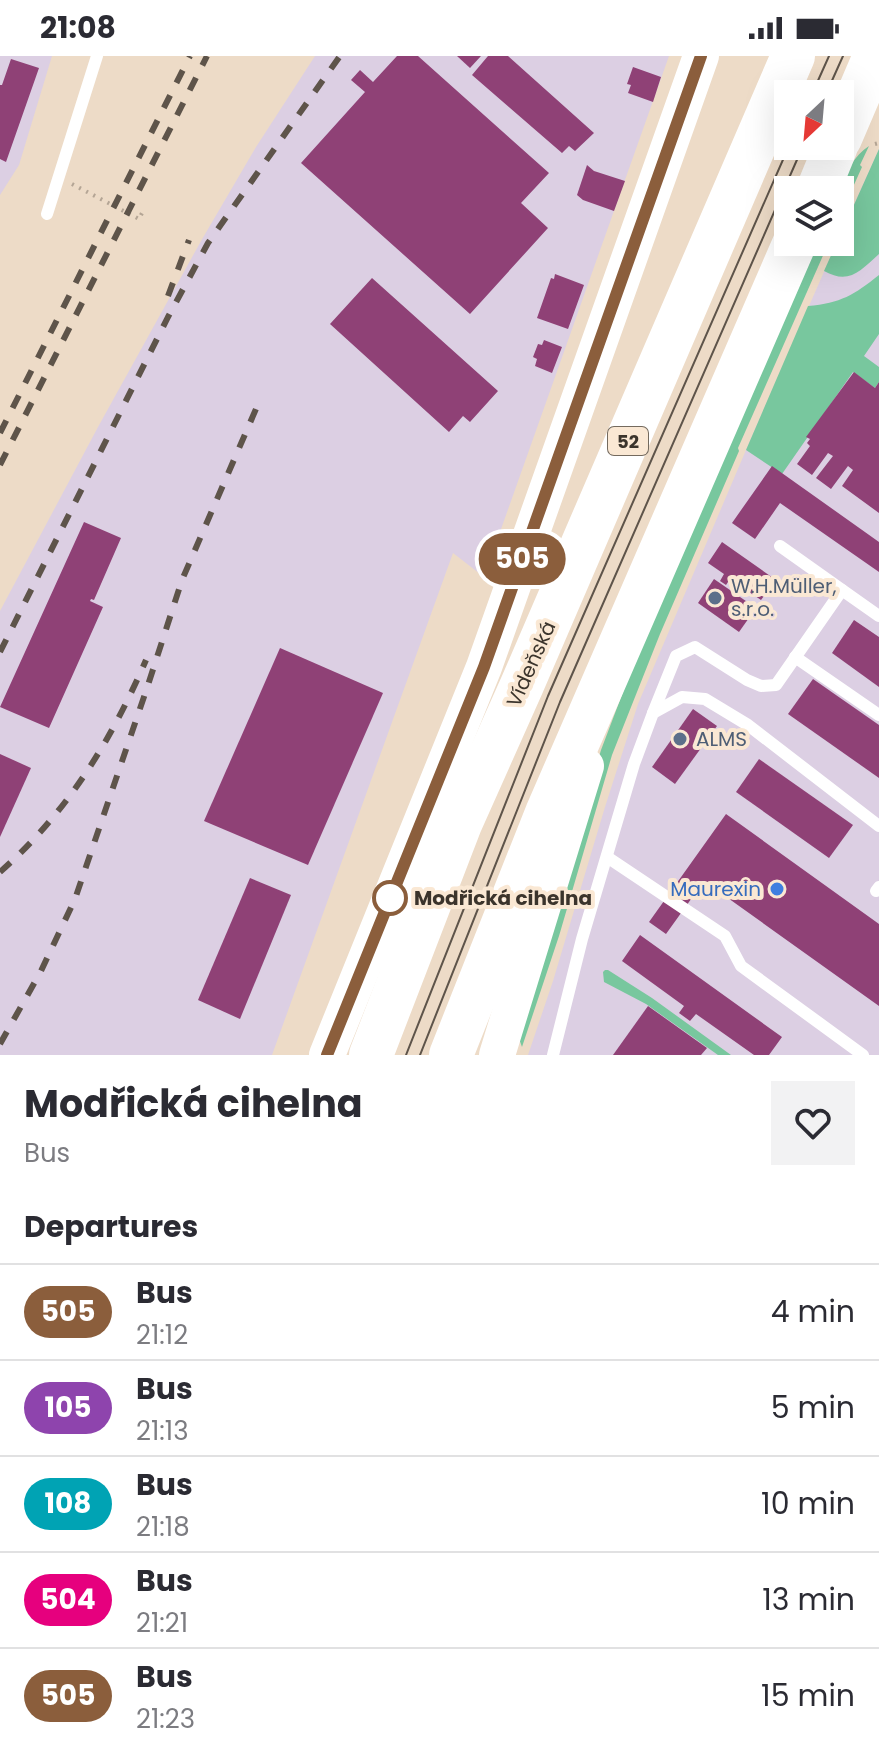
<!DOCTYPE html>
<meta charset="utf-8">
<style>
:root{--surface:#fff;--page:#f2f2f3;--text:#2b2b33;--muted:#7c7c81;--line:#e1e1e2}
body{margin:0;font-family:Poppins,sans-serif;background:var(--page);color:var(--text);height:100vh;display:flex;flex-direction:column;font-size:30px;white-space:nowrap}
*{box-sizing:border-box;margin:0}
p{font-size:26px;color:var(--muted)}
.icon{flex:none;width:44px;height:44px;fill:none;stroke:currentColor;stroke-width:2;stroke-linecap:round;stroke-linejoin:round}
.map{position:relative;height:999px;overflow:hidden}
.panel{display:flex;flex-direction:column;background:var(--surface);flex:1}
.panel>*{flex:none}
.badge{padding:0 16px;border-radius:26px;font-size:28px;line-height:52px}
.needle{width:52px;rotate:206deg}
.controls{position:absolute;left:774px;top:24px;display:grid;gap:16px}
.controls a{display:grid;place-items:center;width:80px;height:80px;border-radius:0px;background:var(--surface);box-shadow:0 8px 32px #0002;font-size:40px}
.map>.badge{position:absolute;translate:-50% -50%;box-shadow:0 0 0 4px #fff}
h2{padding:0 24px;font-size:30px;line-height:72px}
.round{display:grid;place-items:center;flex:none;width:84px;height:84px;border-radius:0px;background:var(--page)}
.headline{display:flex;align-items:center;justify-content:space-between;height:136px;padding:0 24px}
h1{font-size:38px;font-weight:700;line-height:60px}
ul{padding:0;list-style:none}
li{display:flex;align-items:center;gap:24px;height:96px;padding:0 24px;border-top:2px solid var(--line)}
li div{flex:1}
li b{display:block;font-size:30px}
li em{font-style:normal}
li .badge{min-width:88px;font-weight:700;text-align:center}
.status{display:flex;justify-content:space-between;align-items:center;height:56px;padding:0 40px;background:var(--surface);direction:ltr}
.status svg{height:22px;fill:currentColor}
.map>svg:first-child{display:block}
.industrial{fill:#dccfe3}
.green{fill:#78c79e}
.building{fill:#8f4176}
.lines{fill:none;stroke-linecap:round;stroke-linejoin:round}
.path{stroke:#b4a595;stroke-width:4;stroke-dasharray:2 6;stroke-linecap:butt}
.lane{stroke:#fff;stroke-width:12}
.secondary{stroke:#fff;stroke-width:36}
.highway{stroke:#fff;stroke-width:44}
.tram{stroke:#5e544a;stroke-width:2}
.rail{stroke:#5e544a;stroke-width:6;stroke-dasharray:14 14;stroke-linecap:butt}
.line-casing{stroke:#fff;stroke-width:18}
.line{stroke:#8b5e3c;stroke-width:12}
.service-dot{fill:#5c6f8a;stroke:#fae8d4;stroke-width:3}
.shop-dot{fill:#3f7fe0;stroke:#fae8d4;stroke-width:3}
.stop-dot{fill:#fff;stroke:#8b5e3c;stroke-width:4}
.labels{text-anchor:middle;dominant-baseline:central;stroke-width:8;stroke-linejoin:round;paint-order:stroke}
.shield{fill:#fae8d4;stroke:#746a5e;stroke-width:2}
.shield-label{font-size:18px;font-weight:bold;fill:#3b342c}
.service-label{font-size:20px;fill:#4e5e75;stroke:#fae8d4;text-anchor:start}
.street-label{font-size:20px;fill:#3b342c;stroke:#fae8d4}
.shop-label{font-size:20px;fill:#366cbe;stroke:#fae8d4;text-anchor:end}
.stop-label{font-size:20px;font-weight:bold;fill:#3b342c;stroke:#fae8d4;text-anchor:start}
</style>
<div class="status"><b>21:08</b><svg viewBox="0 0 49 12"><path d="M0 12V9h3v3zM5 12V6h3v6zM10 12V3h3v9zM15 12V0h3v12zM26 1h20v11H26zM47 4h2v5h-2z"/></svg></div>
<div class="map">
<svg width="879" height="999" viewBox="0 0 879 999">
<rect width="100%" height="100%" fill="#eddbc7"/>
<g class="industrial">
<path d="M0,0H52L19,109L0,139Z"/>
<path d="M315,0H669L484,521L453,497L272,999H0V555L98,371L201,185L256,91Z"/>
<path d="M879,93V999H528L553,925L605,751L638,648L746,394L837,186H840V180Z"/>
</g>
<g class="green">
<path d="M869,90L860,109L862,111L840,160C840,152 838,142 840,134C844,117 855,99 869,90Z"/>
<path d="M879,93V198C860,215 849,229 824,215L837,186H840V180Z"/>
<path d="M816,186H829L738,392L739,395L660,578L612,699L559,880L522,991L517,977L601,694L631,615Z"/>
<path d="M879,219V278L864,300L879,311V326L875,332L853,316L782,418L746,394L808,250C841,247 854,239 879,219Z"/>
<path d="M605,914H608L652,942L731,999H718L646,948L604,926L603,916Z"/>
</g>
<g class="building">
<path d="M397,0H418L549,117L521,147L548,172L470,258L301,107L365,36L351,24L360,14L373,26Z"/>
<path d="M457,0H481L470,12Z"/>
<path d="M488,0H508L594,77L575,95L569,90L562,97L472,19Z"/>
<path d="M11,3L39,12L6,106L0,103V29H2Z"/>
<path d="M633,11L661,21L653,46L628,37L631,29L627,28Z"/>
<path d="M587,109L594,115L625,125L614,155L583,144L577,139Z"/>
<path d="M555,218L584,229L568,273L537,262L551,222L554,223Z"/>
<path d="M372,222L498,335L470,366L463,360L449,376L330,268Z"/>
<path d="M544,284L562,291L552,317L535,310L537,303L533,301L538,288L542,289Z"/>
<path d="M854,316L875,332L879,326V457L842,430L853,414L848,410L831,433L816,422L833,400L828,397L812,419L797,408L810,390L807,387L810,383L806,381Z"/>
<path d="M772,410L879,486V516L780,447L755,483L732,467Z"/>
<path d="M84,466L121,482L94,544L91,543L90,545L103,551L49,672L0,651Z"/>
<path d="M722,486L776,524L761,544L730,523L726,529L720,525L724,518L708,507Z"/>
<path d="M714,523L756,552L739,576L698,547Z"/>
<path d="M854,564L879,581V631L832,597Z"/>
<path d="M280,592L383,637L308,809L204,765Z"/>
<path d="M813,623L879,669V722L788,658Z"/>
<path d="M693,653L717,670L675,728L652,711Z"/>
<path d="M0,698L31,712L0,781Z"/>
<path d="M759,703L853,769L829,802L736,736Z"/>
<path d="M726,758L879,868V950L704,825L666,878L649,866Z"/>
<path d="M250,822L291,839L240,963L198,944Z"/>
<path d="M640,879L782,981L769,999H754L696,958L690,965L679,957L684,950L622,905Z"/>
<path d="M648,950L707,992L701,999H613Z"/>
</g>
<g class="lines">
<g class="path">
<path d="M875,88L879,87"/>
<path d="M72,128L139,163L142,157"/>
</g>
<g class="lane">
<path d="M47,158L97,0"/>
<path d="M780,490L842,534"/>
<path d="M795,601L879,659"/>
<path d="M653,657L676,600L695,591L747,624L761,630L776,629L842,534L879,560"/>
<path d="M607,801L725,880L741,910L863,999"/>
<path d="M876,835L879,831"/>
<path d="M553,999L582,883L634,708L653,657L682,641L705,643L748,669L879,770"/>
</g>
<g class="secondary">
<path d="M327,999L484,611L701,0"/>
<path d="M497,999L586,710"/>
</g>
<g class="highway">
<path d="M840,82L875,0"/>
<path d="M818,134L836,90"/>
<path d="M371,999L460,768L522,629L793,0"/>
<path d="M451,999L547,757L795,186"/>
</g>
<g class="tram">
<path d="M812,38L829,0"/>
<path d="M826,38L843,0"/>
<path d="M406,999L548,640L789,90"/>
<path d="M420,999L560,646L803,90"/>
</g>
<g class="rail">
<path d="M168,240L189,184"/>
<path d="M0,377L190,0"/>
<path d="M0,409L207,0"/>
<path d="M0,596L168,261L208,187L340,0"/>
<path d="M0,816C67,757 111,685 146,604"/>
<path d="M0,988L41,915L75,843L147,632L182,524L259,346"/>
</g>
</g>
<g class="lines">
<g class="line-casing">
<path id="line" d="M327,999L484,611L701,0"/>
</g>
<use href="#line" class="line"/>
</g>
<g class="service-dot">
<circle cx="715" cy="542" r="8"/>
<circle cx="680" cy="683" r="8"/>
</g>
<circle class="shop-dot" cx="777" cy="833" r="8"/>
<circle class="stop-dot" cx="390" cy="842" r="16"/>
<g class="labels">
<rect class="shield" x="608" y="371" width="40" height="28" rx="6"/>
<g class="shield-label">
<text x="628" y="385">52</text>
</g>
<g class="service-label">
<text x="731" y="530">W.H.Müller,<tspan x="731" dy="23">s.r.o.</tspan></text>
<text x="696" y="683">ALMS</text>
</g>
<g class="street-label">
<text transform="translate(531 608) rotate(-66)">Vídeňská</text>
</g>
<g class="shop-label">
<text x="761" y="833">Maurexin</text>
</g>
<g class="stop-label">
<text x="414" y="842">Modřická cihelna</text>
</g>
</g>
</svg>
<div class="controls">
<a><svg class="needle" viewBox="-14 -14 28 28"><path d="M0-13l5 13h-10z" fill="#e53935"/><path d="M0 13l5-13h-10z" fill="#7c7c81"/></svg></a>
<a><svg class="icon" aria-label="layers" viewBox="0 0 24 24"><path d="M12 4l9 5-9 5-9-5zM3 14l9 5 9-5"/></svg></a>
</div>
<b class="badge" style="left:522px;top:503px;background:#8b5e3c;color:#fff">505</b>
</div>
<section class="panel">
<div class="headline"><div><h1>Modřická cihelna</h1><p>Bus</p></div><a class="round"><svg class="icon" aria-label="heart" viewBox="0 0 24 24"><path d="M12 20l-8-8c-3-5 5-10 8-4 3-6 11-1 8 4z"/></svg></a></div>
<h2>Departures</h2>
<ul>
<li><span class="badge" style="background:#8b5e3c;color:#fff">505</span><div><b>Bus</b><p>21:12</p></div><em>4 min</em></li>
<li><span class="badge" style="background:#8e44ad;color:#fff">105</span><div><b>Bus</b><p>21:13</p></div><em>5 min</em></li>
<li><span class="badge" style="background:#00a3b4;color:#fff">108</span><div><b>Bus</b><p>21:18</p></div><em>10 min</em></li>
<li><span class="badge" style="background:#e6007e;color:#fff">504</span><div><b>Bus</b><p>21:21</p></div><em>13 min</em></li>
<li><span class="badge" style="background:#8b5e3c;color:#fff">505</span><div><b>Bus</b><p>21:23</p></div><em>15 min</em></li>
</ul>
</section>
